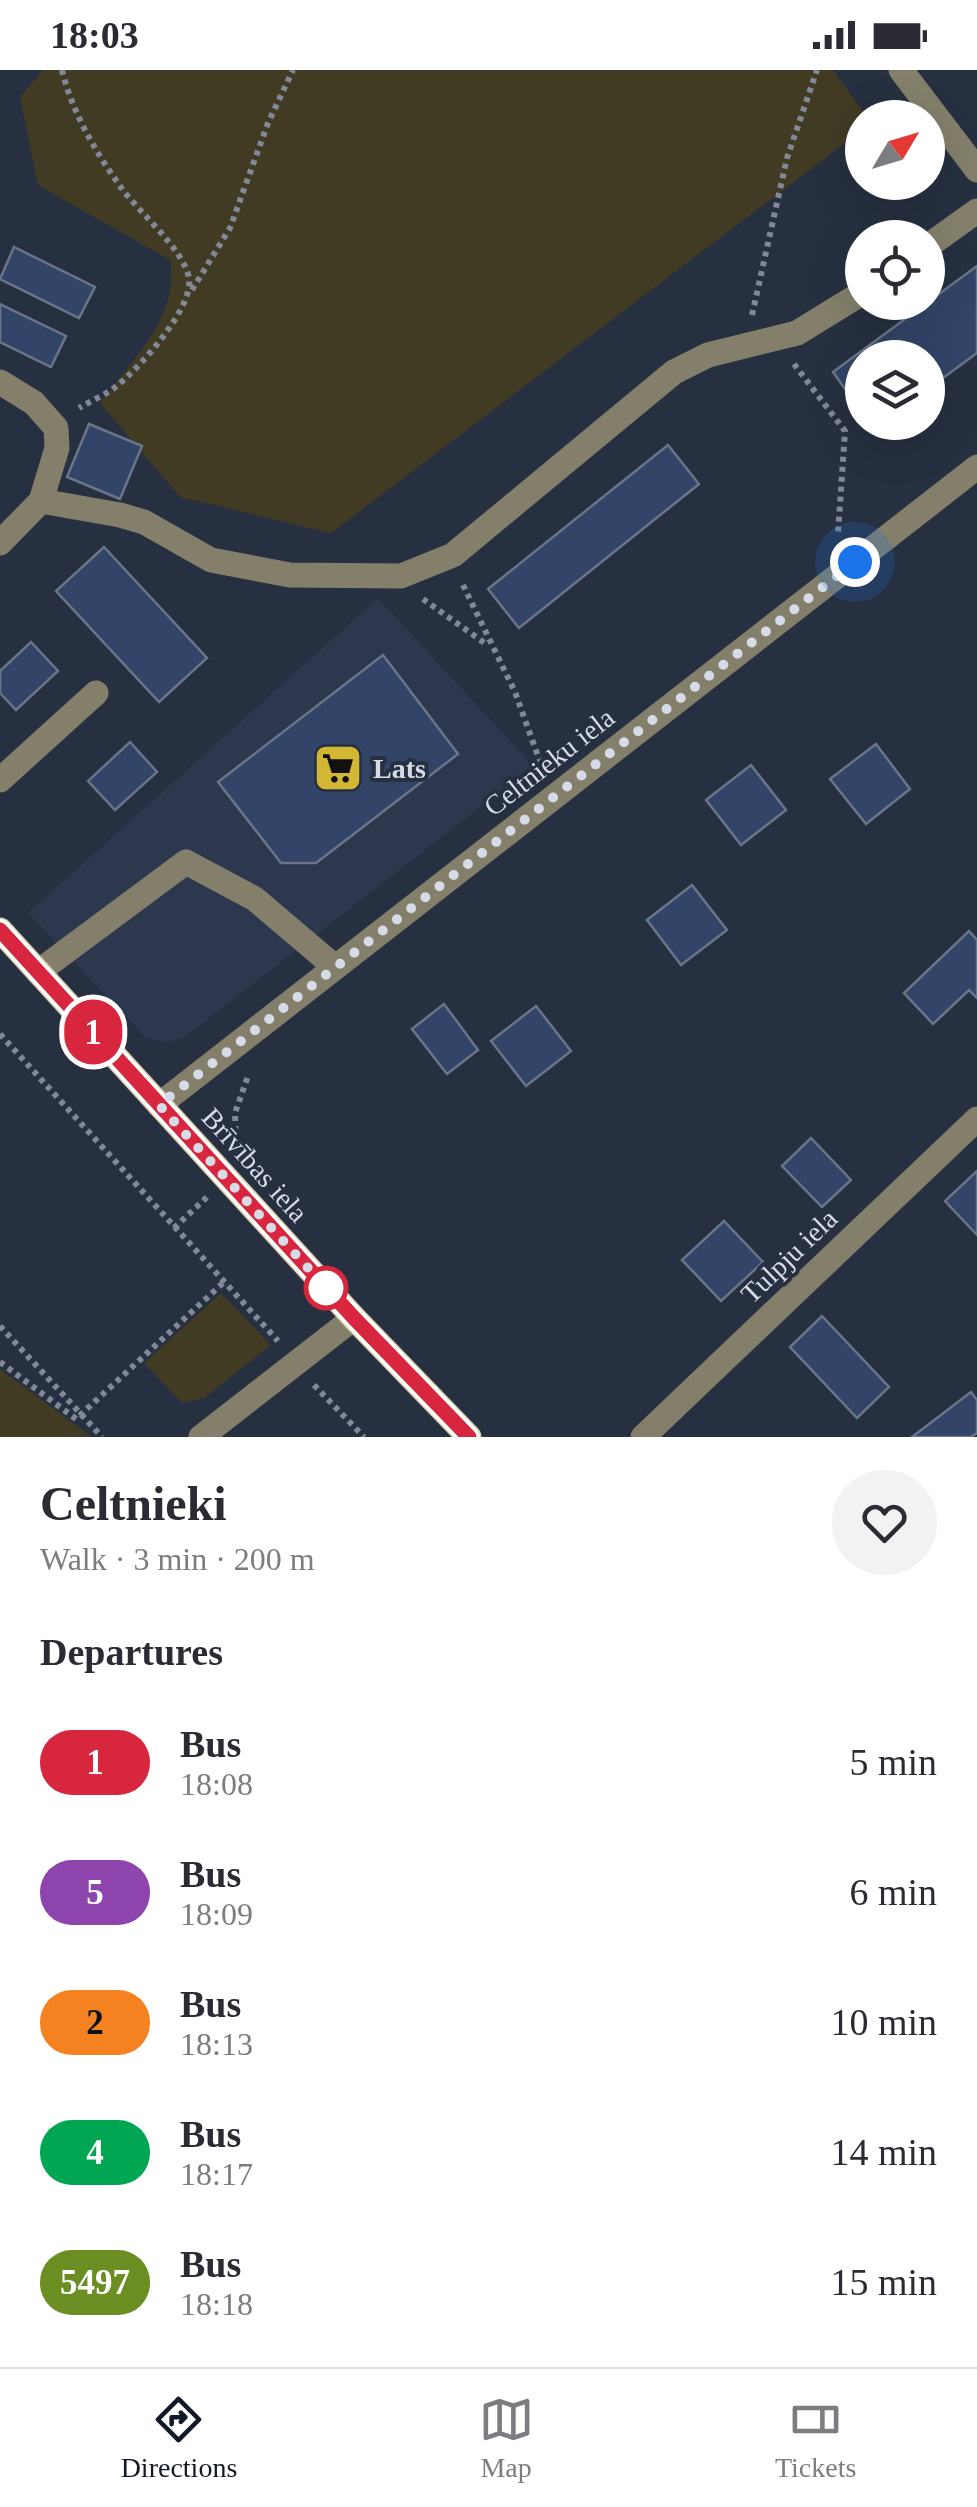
<!DOCTYPE html>
<meta charset="utf-8">
<style>
:root{--surface:#fff;--page:#f2f2f3;--text:#2b2b33;--muted:#7c7c81;--line:#e1e1e2;--accent:#111827}
body{margin:0;font-family:"Times New Roman",serif;background:var(--page);color:var(--text);height:100vh;display:flex;flex-direction:column;font-size:38px;white-space:nowrap}
*{box-sizing:border-box;margin:0}
p{font-size:32px;color:var(--muted)}
.icon{flex:none;width:55px;height:55px;fill:none;stroke:currentColor;stroke-width:2;stroke-linecap:round;stroke-linejoin:round}
.map{position:relative;height:1367px;overflow:hidden}
.side{display:flex;flex-direction:column;background:var(--surface);flex:1}
.side>*{flex:none}
.badge{padding:0 20px;border-radius:32px;font-size:35px;line-height:65px}
.needle{width:65px;rotate:52deg}
.controls{position:absolute;left:845px;top:30px;display:grid;gap:20px}
.controls a{display:grid;place-items:center;width:100px;height:100px;border-radius:50%;background:var(--surface);box-shadow:0 10px 40px #0002;font-size:50px}
.you{position:absolute;width:50px;height:50px;margin:-25px;border:8px solid #fff;border-radius:50%;background:#1a73e8;box-shadow:0 0 0 15px #1a73e833}
.map>.badge{position:absolute;translate:-50% -50%;box-shadow:0 0 0 5px #fff}
h2{padding:0 40px;font-size:38px;line-height:90px}
.round{display:grid;place-items:center;flex:none;width:105px;height:105px;border-radius:52px;background:var(--page)}
.headline{display:flex;align-items:center;justify-content:space-between;height:170px;padding:0 40px}
h1{font-size:48px;font-weight:600;line-height:75px}
ul{padding:0;list-style:none}
li{display:flex;align-items:center;gap:30px;height:130px;padding:0 40px}
li div{flex:1}
li b{display:block;font-size:38px}
li em{font-style:normal}
li .badge{min-width:110px;font-weight:700;text-align:center}
.status{display:flex;justify-content:space-between;align-items:center;height:70px;padding:0 50px;background:var(--surface);direction:ltr}
.status svg{height:28px;fill:currentColor}
.menu{display:flex;justify-content:space-around;align-items:center;height:140px;border-top:2px solid var(--line);background:var(--surface);font-size:28px;color:var(--muted)}
.menu a{display:grid;justify-items:center;gap:5px}
.menu .current{color:var(--accent)}
.map>svg:first-child{display:block}
.built{fill:#2d384f}
.green{fill:#413b24}
.building{fill:#324467;stroke:#6a7588;stroke-width:2.5}
.lines{fill:none;stroke-linecap:round;stroke-linejoin:round}
.path{stroke:#818896;stroke-width:6;stroke-dasharray:5 5;stroke-linecap:butt}
.minor{stroke:#837f6b;stroke-width:25}
.major{stroke:#d8cda6;stroke-width:25}
.line-casing{stroke:#fff;stroke-width:22}
.line{stroke:#d7263d;stroke-width:15}
.walk{stroke:#d6dce7;stroke-width:10;stroke-dasharray:0 18}
.stop-dot{fill:#fff;stroke:#d7263d;stroke-width:5}
.labels{text-anchor:middle;dominant-baseline:central;stroke-width:8;stroke-linejoin:round;paint-order:stroke}
.street-label{font-size:28px;fill:#d6dce7;stroke:#273040}
.poi-label{font-size:28px;font-weight:bold;fill:#d6dce7;stroke:#273040;text-anchor:start}
</style>
<div class="status"><b>18:03</b><svg viewBox="0 0 49 12"><path d="M0 12V9h3v3zM5 12V6h3v6zM10 12V3h3v9zM15 12V0h3v12zM26 1h20v11H26zM47 4h2v5h-2z"/></svg></div>
<div class="map">
<svg width="977" height="1367" viewBox="0 0 977 1367">
<rect width="100%" height="100%" fill="#273040"/>
<path class="built" d="M378,528L533,696L186,966L167,973L145,967L28,843Z"/>
<g class="green">
<path d="M43,0H833L867,47L862,48V60L331,463L180,427L100,333C131,291 181,245 170,190L38,115L20,27Z"/>
<path d="M221,1223L271,1275L204,1328L182,1333L144,1293Z"/>
<path d="M0,1299L88,1364L91,1367H0Z"/>
</g>
<g class="building">
<path d="M14,177L95,217L79,248L0,209Z"/>
<path d="M977,196V283L928,319V288H862V343L833,302Z"/>
<path d="M0,234L66,266L51,297L0,272Z"/>
<path d="M89,354L142,376L120,429L67,407Z"/>
<path d="M668,375L699,414L519,558L488,519Z"/>
<path d="M104,477L207,588L159,632L56,521Z"/>
<path d="M31,572L58,601L16,640L0,623V601Z"/>
<path d="M383,585L458,684L316,793H281L218,712Z"/>
<path d="M130,672L157,702L115,740L88,711Z"/>
<path d="M876,674L910,719L866,754L830,709Z"/>
<path d="M751,695L786,740L741,775L706,730Z"/>
<path d="M692,815L727,860L681,895L647,850Z"/>
<path d="M969,861L977,870V928L969,920L933,954L904,923Z"/>
<path d="M444,934L478,980L447,1004L412,959Z"/>
<path d="M536,936L571,981L526,1016L491,971Z"/>
<path d="M811,1068L851,1110L822,1137L782,1096Z"/>
<path d="M977,1101V1165L945,1131Z"/>
<path d="M724,1151L763,1192L721,1231L682,1190Z"/>
<path d="M822,1246L889,1317L857,1348L790,1277Z"/>
<path d="M971,1322L977,1330V1363L971,1367H912Z"/>
</g>
<g class="lines">
<g class="path">
<path d="M62,0C72,42 95,81 120,116C138,142 183,178 189,208C194,237 141,296 119,314C108,324 92,330 79,338"/>
<path d="M192,220L230,158L268,53L293,0"/>
<path d="M752,245L787,88L817,0"/>
<path d="M794,294L845,361L838,464"/>
<path d="M463,515L515,622L543,700"/>
<path d="M423,529L486,574"/>
<path d="M0,964L278,1271"/>
<path d="M236,1071L235,1043L248,1006"/>
<path d="M174,1158L207,1127"/>
<path d="M0,1256L102,1367"/>
<path d="M0,1292L76,1349L224,1212"/>
<path d="M314,1315L364,1367"/>
</g>
<g class="minor">
<path d="M901,0L977,100"/>
<path d="M928,176L977,141"/>
<path d="M0,312L34,333L56,358L57,378L41,431"/>
<path d="M0,473L41,431L120,445L144,452L211,490L290,505L401,506L453,485L674,302L708,285L797,263L862,223"/>
<path d="M0,710L96,623"/>
<path d="M38,902L186,792L255,829L335,897"/>
<path d="M159,1035L977,397"/>
<path d="M201,1367L354,1248"/>
<path d="M643,1367L977,1049"/>
</g>
<path class="major" d="M0,860L354,1248L469,1367"/>
</g>
<g class="lines">
<g class="line-casing">
<path id="line" d="M0,860L354,1248L469,1367"/>
</g>
<use href="#line" class="line"/>
<path class="walk" d="M326,1218L329,1221L159,1035L855,492"/>
</g>
<defs>
<g id="supermarket-square" transform="scale(2.5)"><rect x="-9" y="-9" width="18" height="18" rx="4" fill="#d4b635" stroke="#273040"/><path d="M-6-5.5h2.5l.6 2H6L4.5 2H-2.5L-4.4-4H-6ZM-1.5 3.2a1.3 1.3 0 1 0 .1 0ZM3 3.2a1.3 1.3 0 1 0 .1 0Z" fill="#111"/></g>
</defs>
<g fill-rule="evenodd">
<use href="#supermarket-square" x="338" y="698"/>
</g>
<circle class="stop-dot" cx="326" cy="1218" r="20"/>
<g class="labels">
<g class="street-label">
<text transform="translate(549 692) rotate(-38)">Celtnieku iela</text>
<text transform="translate(255 1095) rotate(48)">Brīvības iela</text>
<text transform="translate(789 1186) rotate(-44)">Tulpju iela</text>
</g>
<g class="poi-label">
<text x="373" y="698">Lats</text>
</g>
</g>
</svg>
<div class="controls">
<a><svg class="needle" viewBox="-14 -14 28 28"><path d="M0-13l5 13h-10z" fill="#e53935"/><path d="M0 13l5-13h-10z" fill="#7c7c81"/></svg></a>
<a><svg class="icon" aria-label="locate" viewBox="0 0 24 24"><circle cx="12" cy="12" r="6"/><path d="M12 2v4M12 18v4M2 12h4M18 12h4"/></svg></a>
<a><svg class="icon" aria-label="layers" viewBox="0 0 24 24"><path d="M12 4l9 5-9 5-9-5zM3 14l9 5 9-5"/></svg></a>
</div>
<div class="you" style="left:855px;top:492px"></div>
<b class="badge" style="left:93px;top:962px;background:#d7263d;color:#fff">1</b>
</div>
<section class="side">
<div class="headline"><div><h1>Celtnieki</h1><p>Walk · 3 min · 200 m</p></div><a class="round"><svg class="icon" aria-label="heart" viewBox="0 0 24 24"><path d="M12 20l-8-8c-3-5 5-10 8-4 3-6 11-1 8 4z"/></svg></a></div>
<h2>Departures</h2>
<ul>
<li><span class="badge" style="background:#d7263d;color:#fff">1</span><div><b>Bus</b><p>18:08</p></div><em>5 min</em></li>
<li><span class="badge" style="background:#8e44ad;color:#fff">5</span><div><b>Bus</b><p>18:09</p></div><em>6 min</em></li>
<li><span class="badge" style="background:#f58220;color:#111">2</span><div><b>Bus</b><p>18:13</p></div><em>10 min</em></li>
<li><span class="badge" style="background:#00a651;color:#fff">4</span><div><b>Bus</b><p>18:17</p></div><em>14 min</em></li>
<li><span class="badge" style="background:#6b8e23;color:#fff">5497</span><div><b>Bus</b><p>18:18</p></div><em>15 min</em></li>
</ul>
</section>
<nav class="menu">
<a class="current"><svg class="icon" aria-label="directions" viewBox="0 0 24 24"><path d="M12 3l9 9-9 9-9-9zM9 14v-3h6M13 9l2 2-2 2"/></svg>Directions</a>
<a><svg class="icon" aria-label="map" viewBox="0 0 24 24"><path d="M3 6l6-2 6 2 6-2v14l-6 2-6-2-6 2zM9 4v14M15 6v14"/></svg>Map</a>
<a><svg class="icon" aria-label="tickets" viewBox="0 0 24 24"><path d="M3 7h18v10H3zM15 7v10"/></svg>Tickets</a>
</nav>
